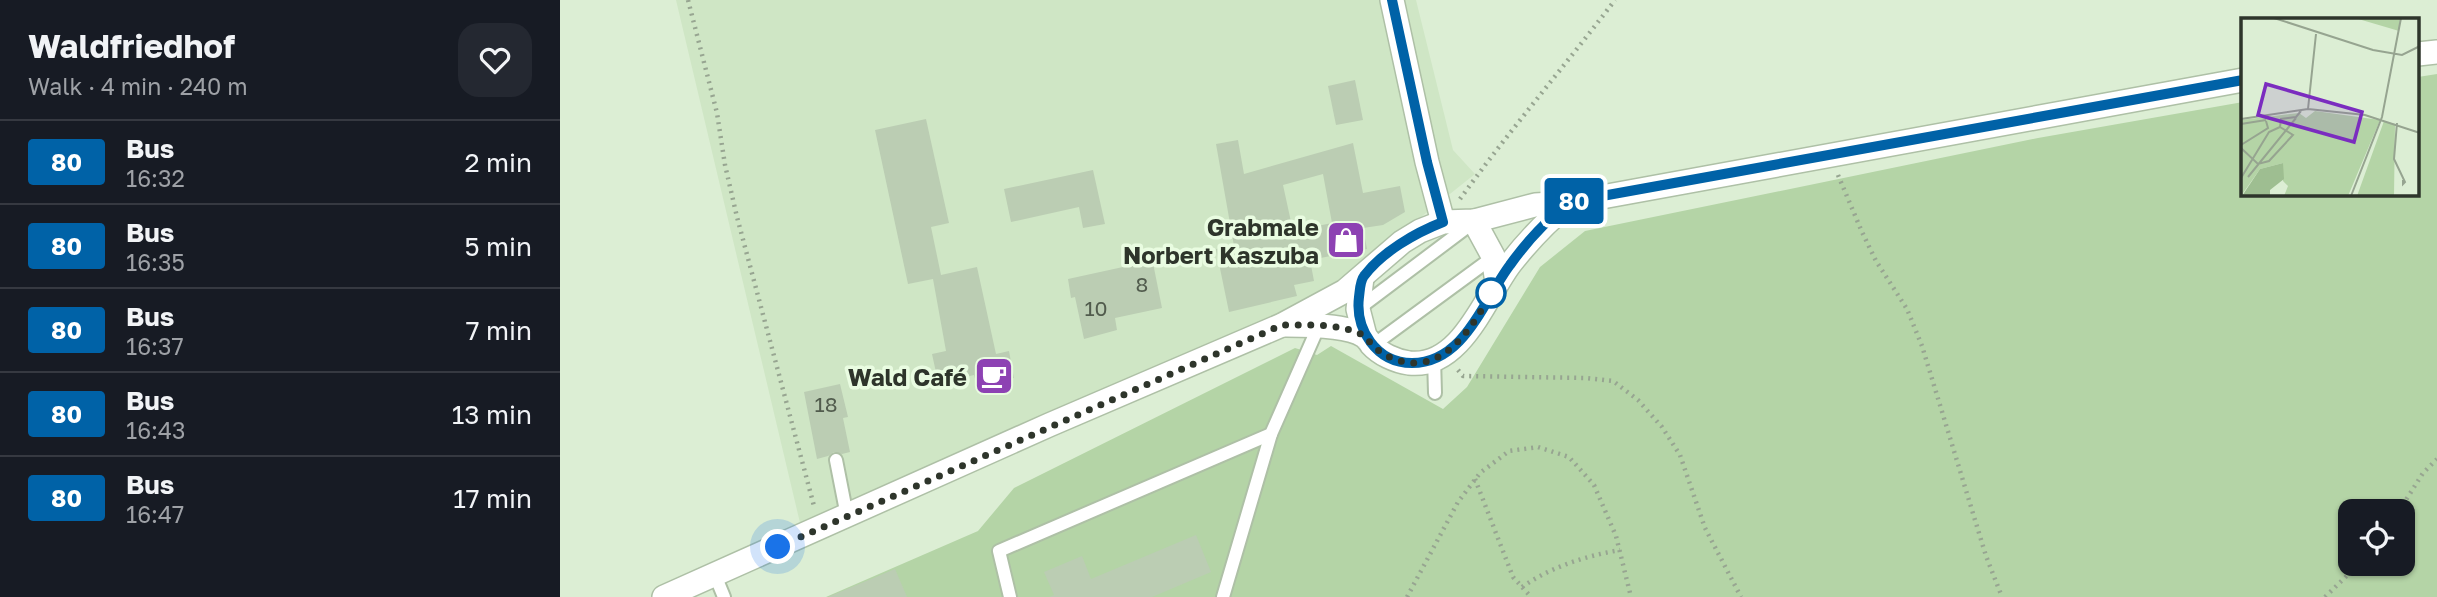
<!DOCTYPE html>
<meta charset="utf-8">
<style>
:root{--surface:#171b24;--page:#242831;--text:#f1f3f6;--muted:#9ea1a6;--line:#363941}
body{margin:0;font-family:"Golos Text",sans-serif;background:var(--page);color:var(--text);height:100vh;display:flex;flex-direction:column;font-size:26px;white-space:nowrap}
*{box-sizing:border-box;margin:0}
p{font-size:23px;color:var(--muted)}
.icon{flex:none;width:38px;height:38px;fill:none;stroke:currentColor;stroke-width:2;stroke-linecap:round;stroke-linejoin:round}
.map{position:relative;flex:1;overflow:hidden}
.side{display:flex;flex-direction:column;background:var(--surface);width:560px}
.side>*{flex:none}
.badge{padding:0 14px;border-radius:5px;font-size:24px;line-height:46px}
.buttons{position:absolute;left:1778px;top:499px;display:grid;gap:14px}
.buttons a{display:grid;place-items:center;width:77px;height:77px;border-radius:14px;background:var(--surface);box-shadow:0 2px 5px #0004;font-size:35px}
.you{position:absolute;width:35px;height:35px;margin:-18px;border:5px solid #fff;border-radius:50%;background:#1a73e8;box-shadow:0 0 0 10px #1a73e833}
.map>.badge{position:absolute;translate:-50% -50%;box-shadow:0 0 0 4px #fff}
.round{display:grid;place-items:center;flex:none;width:74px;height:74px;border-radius:21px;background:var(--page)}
.head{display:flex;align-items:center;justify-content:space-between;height:119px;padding:0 28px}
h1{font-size:33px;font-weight:700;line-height:52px}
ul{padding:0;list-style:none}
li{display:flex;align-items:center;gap:21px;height:84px;padding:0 28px;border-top:2px solid var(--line)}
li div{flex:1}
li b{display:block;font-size:26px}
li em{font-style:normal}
li .badge{min-width:77px;font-weight:700;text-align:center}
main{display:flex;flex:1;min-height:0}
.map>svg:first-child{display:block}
.built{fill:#cfe6c5}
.green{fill:#b4d4a6;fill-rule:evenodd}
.building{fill:#bbcdb3;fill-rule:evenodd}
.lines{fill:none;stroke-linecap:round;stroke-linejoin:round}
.lane-casing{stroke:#aec0a6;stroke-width:16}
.street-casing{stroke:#aec0a6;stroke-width:26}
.path{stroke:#97a591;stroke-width:4.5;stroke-dasharray:2 5;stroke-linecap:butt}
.lane{stroke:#fff;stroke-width:12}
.street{stroke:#fff;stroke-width:23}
.line-casing{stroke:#fff;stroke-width:16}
.line{stroke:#0062a7;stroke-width:10}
.walk{stroke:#2e352b;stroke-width:7;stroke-dasharray:0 12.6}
.stop-dot{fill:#fff;stroke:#0062a7;stroke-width:3.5}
.labels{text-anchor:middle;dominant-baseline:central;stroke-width:7;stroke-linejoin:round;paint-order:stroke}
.number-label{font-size:21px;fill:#515b4d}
.poi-label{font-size:24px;font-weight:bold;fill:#2e352b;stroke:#e9fce1;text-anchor:end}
.inset-road{fill:none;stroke:#96a490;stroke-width:2}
.view{fill:#7b2cbf;fill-opacity:0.15;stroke:#7b2cbf;stroke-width:3.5}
.inset-edge{fill:none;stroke:#2e352b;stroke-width:3.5}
</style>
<main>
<section class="side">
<div class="head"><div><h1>Waldfriedhof</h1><p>Walk · 4 min · 240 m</p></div><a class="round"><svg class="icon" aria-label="heart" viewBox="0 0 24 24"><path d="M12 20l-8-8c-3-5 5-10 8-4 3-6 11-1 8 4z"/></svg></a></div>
<ul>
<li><span class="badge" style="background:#0062a7;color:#fff">80</span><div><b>Bus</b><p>16:32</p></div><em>2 min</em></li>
<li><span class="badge" style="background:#0062a7;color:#fff">80</span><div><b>Bus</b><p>16:35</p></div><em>5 min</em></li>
<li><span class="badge" style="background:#0062a7;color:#fff">80</span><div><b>Bus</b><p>16:37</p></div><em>7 min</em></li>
<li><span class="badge" style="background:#0062a7;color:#fff">80</span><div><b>Bus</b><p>16:43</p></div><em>13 min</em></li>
<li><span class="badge" style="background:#0062a7;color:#fff">80</span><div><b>Bus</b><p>16:47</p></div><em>17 min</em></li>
</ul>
</section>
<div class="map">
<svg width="1877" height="597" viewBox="0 0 1877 597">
<rect width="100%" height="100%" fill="#dceed4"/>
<path class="built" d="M116,0H856L893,150L915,174L802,264L750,299L701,323L241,527Z"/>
<path class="green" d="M1877,74V597H266L418,531L454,488L735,348L757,355L771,346L883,409L907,387L980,267L1025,231L1478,138L1683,102V194H1858V77ZM1790,511H1843V564H1790Z"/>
<g class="building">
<path d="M795,80L803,120L776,125L768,86Z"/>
<path d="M366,119L389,223L371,227L381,275L417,267L436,354L449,351L454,378L417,386L414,375L392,380L391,374L377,377L372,354L386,351L373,279L348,284L315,130Z"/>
<path d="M678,140L684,174L793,143L803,193L840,186L845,212L823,225L803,228L807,249L750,260L754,281L734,285L737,296L669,312L656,249L674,246L656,144ZM763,174L772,223L733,231L723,185Z"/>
<path d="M533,170L545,224L523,228L519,207L451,222L444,189Z"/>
<path d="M591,253L602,308L555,318L557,330L524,339L515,297L511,298L508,279L563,267L562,259Z"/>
<path d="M280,384L288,417L283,418L290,452L282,454L274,452L268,456L257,459L244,392Z"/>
<path d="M636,535L651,572L592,597H489L494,595L484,572L522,556L531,579Z"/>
<path d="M335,569L347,597H268Z"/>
</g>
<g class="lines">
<g class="lane-casing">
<g id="lane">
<path d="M798,309L911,224"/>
<path d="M812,346L936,255"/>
<path d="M874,358L875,393"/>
<path d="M276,460L287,516"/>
<path d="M155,575L164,597"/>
<path d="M450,597L439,551L711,434L760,323"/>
<path d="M663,597L711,434"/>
</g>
</g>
<g class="street-casing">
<g id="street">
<path d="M832,0L867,162L883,222"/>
<path d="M1858,54L1877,52"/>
<path d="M914,221L933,256L937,283"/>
<path d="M802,278L798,309L805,336"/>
<path d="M726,325C745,325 788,325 804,336C805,336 811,343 811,344C820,354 835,361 849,363C901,369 925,297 950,264C968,241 987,221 1009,203"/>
<path d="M104,597L489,425L722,325L785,291L842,242L860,231L883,222L914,221L975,205L1009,203L1683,80"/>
</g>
</g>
<g class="path">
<path d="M128,0L157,113L165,165L177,217L254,506"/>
<path d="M1278,175L1302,232L1316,261L1347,309L1362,346L1426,556L1442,597"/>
<path d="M900,199C949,131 1004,67 1055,0"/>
<path d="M898,370L903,376L1026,378L1053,381L1078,400L1102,427L1120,455L1145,528L1181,597"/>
<path d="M915,479L953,577L971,597"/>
<path d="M1839,511L1863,473L1877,459"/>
<path d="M962,587C991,567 1025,556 1060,550"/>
<path d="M847,597L898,502L920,473L949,451L978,447L1009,457L1034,485L1056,536L1071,597"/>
<path d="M1765,597L1799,564"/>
</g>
<use href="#lane" class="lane"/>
<use href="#street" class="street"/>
</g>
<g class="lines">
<g class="line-casing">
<path id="line" d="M832,0L867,162L883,222C855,233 822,252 804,276C800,281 800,290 799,297C795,329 816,363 852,363C905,363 924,299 950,265C967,241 986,221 1009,202L1683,80"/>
</g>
<use href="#line" class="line"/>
<path class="walk" d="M218,547L722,325C746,325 780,323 803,335C807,338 810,343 814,347C820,352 829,358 837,360C886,376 914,323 934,289L931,293"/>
</g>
<defs>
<g id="shop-square" transform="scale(2.0125)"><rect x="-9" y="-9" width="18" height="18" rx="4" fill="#8d42b3" stroke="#e9fce1"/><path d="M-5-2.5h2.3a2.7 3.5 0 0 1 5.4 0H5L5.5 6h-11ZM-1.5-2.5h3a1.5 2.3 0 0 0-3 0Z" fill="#fff"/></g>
<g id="cafe-square" transform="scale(2.0125)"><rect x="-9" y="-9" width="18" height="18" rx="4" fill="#8d42b3" stroke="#e9fce1"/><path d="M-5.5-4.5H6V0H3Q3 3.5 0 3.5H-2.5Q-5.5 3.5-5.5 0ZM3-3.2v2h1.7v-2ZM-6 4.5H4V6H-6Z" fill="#fff"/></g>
</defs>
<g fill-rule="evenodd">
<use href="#shop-square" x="786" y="240"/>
<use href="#cafe-square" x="434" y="376"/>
</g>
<circle class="stop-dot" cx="931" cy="293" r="14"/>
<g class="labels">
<g class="number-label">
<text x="582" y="284">8</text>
<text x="536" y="308">10</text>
<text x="266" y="404">18</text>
</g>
<g class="poi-label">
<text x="759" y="226">Grabmale<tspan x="759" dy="28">Norbert Kaszuba</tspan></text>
<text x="407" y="376">Wald Café</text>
</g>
</g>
<g transform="translate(1681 18)">
<rect width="178" height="178" fill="#dceed4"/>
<path d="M114,0H159L158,13L148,10ZM74,93L139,102L107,178H43L47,168L42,163V145L19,151L0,178V102L58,95L65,100ZM143,103L154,106L153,178H116Z" fill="#b4d4a6"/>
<path d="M42,145L43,161L29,172V178H1L19,151Z" fill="#9ebe91"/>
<path class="inset-road" d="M33,0L132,32L161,37L179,28M67,91L124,97L179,115M67,91L75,16M0,101L67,91M156,105L153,141L164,164L162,166V162M0,106L25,102M0,127L27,110L25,103M0,130L17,146L28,143L52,117L39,109M7,159L55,100M0,160L28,114L39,109L40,101L55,99L60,93M110,178L141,99L160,0"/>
<path class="view" d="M25,66L121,94L113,124L17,97Z"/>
<rect width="178" height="178" class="inset-edge"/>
</g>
</svg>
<div class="buttons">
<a><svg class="icon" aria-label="locate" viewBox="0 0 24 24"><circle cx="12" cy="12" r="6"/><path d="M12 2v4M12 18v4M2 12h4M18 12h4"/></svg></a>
</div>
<div class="you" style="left:218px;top:547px"></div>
<b class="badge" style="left:1014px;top:201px;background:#0062a7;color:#fff">80</b>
</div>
</main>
